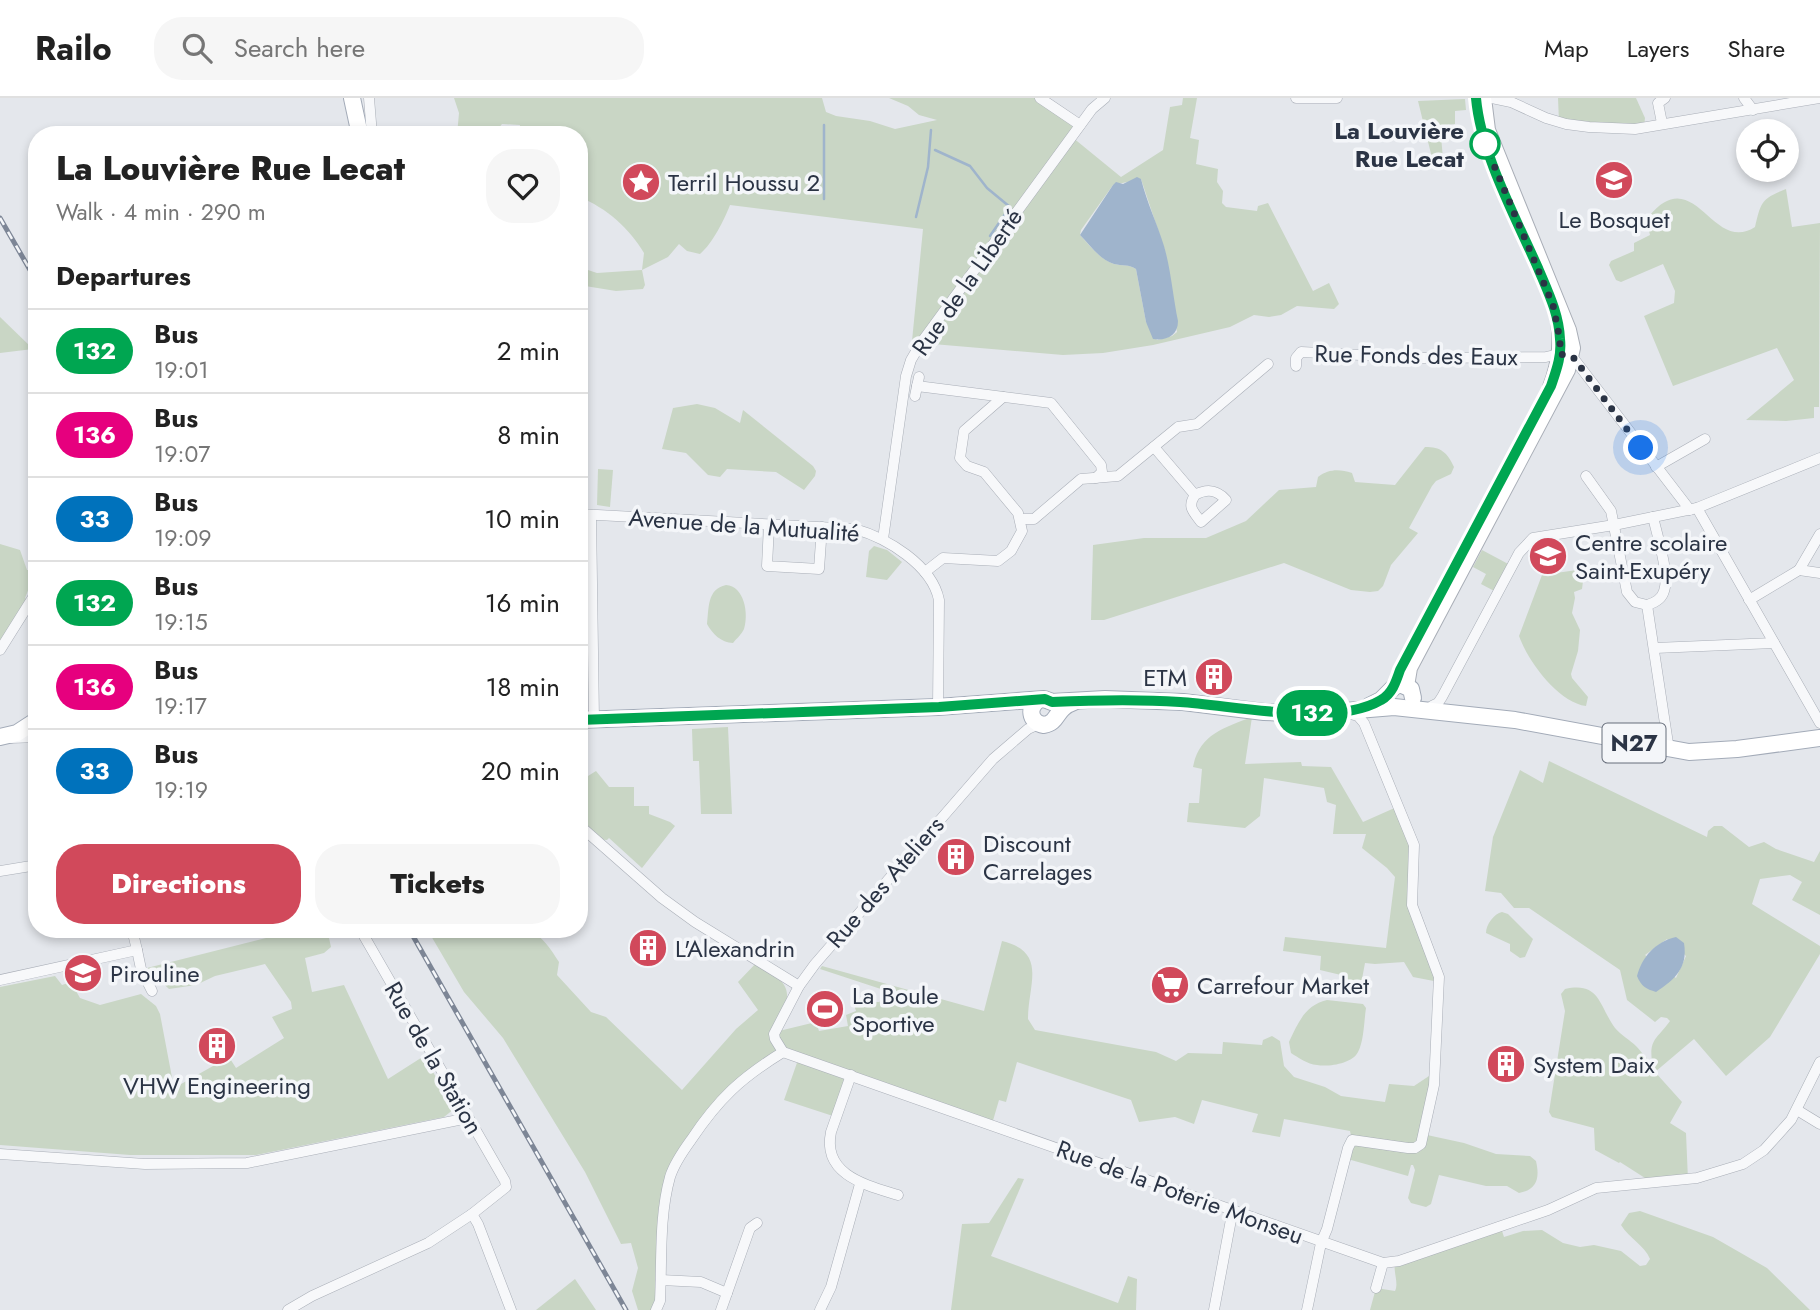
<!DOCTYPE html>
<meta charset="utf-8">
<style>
:root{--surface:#fff;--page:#f6f6f6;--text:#222;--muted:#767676;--line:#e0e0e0;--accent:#d1495b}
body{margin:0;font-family:Jost,sans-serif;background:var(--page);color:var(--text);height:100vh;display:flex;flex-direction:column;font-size:26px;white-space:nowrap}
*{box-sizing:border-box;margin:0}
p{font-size:23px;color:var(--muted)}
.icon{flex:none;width:38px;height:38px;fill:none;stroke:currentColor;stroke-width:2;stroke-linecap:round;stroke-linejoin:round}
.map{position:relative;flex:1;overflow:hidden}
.sheet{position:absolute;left:28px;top:28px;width:560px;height:812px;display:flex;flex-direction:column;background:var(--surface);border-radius:28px;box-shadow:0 4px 10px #0003}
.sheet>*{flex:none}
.badge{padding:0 14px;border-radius:23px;font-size:24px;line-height:46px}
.fabs{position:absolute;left:1736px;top:21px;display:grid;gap:14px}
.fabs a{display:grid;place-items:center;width:63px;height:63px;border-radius:50%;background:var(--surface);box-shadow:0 4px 10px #0003;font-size:35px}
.you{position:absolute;width:35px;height:35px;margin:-18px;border:5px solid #fff;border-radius:50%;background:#1a73e8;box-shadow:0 0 0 10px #1a73e833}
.map>.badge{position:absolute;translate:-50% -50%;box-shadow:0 0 0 4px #fff}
h2{padding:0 28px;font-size:26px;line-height:63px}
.round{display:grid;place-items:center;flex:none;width:74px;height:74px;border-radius:28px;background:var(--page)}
.overview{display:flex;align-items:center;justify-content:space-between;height:119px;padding:0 28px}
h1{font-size:33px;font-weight:800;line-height:52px}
.cta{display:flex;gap:14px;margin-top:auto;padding:14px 28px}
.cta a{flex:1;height:80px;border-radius:28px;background:var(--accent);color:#fff;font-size:28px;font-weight:800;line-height:80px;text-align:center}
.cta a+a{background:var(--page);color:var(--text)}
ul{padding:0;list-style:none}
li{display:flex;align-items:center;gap:21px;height:84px;padding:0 28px;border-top:2px solid var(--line)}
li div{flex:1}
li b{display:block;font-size:26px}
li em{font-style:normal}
li .badge{min-width:77px;font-weight:700;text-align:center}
header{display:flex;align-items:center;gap:42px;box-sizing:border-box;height:98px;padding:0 35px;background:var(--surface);border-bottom:2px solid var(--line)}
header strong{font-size:33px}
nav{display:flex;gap:38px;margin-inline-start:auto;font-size:24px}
.search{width:490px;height:63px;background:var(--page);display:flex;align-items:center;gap:18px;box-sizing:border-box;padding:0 24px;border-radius:28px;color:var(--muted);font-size:26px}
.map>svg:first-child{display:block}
.green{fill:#c9d6c5;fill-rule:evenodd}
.water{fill:#9fb4cc}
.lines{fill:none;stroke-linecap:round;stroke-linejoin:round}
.stream{stroke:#9fb4cc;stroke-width:2.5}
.street-casing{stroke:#a9aeb7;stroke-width:11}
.secondary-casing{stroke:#a9aeb7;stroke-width:16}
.primary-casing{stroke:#a3abb8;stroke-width:18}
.street{stroke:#f7f8fa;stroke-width:10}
.secondary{stroke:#fff;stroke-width:14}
.primary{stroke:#fff;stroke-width:16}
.rail-casing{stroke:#7d8696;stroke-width:5}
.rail{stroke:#f4f6f9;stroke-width:2.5;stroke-dasharray:8;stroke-linecap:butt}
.line-casing{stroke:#fff;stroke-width:16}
.line{stroke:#00a651;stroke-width:10}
.walk{stroke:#2b3445;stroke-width:7;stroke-dasharray:0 12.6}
.stop-dot{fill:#fff;stroke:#00a651;stroke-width:3.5}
.labels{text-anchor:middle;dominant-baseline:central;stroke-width:7;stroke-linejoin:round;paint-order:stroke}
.shield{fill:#f4f6f9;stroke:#676e7b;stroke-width:2}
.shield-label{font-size:23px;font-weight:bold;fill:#2b3445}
.stop-label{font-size:24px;font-weight:bold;fill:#2b3445;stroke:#f4f6f9;text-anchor:end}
.poi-label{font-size:24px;fill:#2b3445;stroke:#f4f6f9;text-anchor:start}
.street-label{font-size:24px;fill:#2b3445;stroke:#f4f6f9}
</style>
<header>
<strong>Railo</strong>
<div class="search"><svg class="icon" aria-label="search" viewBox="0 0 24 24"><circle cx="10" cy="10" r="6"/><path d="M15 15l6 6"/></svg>Search here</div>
<nav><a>Map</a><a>Layers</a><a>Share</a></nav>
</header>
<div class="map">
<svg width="1820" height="1212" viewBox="0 0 1820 1212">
<rect width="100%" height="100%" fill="#e4e7ec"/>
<g class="green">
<path d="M454,0H822L826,14L836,18L870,23L895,31L937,22L919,17L908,8L889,0H1040L1080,27L1072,39L1121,79L1163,52L1170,9L1182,7L1183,0H1197L1190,40L1199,42L1196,66L1218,71L1217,84L1223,93L1222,105L1226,109L1257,113L1258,108L1268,105L1313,193L1329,185L1339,206L1334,211L1297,208L1281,217L1269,219L1254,217L1230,229L1153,247L1103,255L1063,257L921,245L912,243L923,131L730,107C724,122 713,145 700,156L687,153L679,146L668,159L642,172L645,187L643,191L616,193L579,187V159L585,171L597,175L642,172L644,155C629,130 607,110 579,99V37H519L520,27L502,26L493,37H457L459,15ZM1141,81L1165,153L1177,234L1172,238L1157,242L1146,224L1136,171C1129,166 1122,168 1114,166C1101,162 1089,147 1080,137L1081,132L1113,87Z"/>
<path d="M1558,0H1636L1645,20L1644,29L1559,24Z"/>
<path d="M1465,1L1466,12L1455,13V26L1444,27L1441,38L1443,61L1433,64L1418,3Z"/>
<path d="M1786,91L1792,129L1820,125L1819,309H1814V320L1786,323L1746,322L1794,282L1777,250L1673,288L1644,218L1674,205L1675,193L1663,166L1621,184L1616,182L1609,167L1611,163L1634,153V145L1650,137L1648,129L1649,118C1695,63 1712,157 1755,129C1761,104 1761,101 1786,91Z"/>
<path d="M0,219L33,251L0,255Z"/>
<path d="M697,306L715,310L740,325L743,312L813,368L816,373L815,378L804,392L776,374L727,371L720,379L708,377L686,355L662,351L673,310Z"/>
<path d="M1425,349C1441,349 1447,354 1454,369L1451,376L1436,383L1432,388L1409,430L1418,435L1391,467L1383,488L1378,493L1370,494L1351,492L1284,465L1104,522H1091L1093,447L1144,440H1206L1246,423L1279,392L1316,389L1318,379C1329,371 1339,371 1352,375L1355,384L1395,387Z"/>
<path d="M598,371L613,372L610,409L597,407Z"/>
<path d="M0,446L20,452L27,472H32L31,485L25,500L30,504L0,552Z"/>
<path d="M874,448L887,452L902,464L887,482L866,479L869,453Z"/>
<path d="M1482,452L1512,468L1498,495L1481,486L1486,476L1473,469Z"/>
<path d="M1577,472L1583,483L1582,491L1574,494L1575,500L1572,515L1580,532L1578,553L1571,576L1572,580L1588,599L1586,608C1558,604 1528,563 1519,538L1542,477Z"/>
<path d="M726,487C744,488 749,515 744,531C742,536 736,541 733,545C721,545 712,535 707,526C709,510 707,491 726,487Z"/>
<path d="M1252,619L1245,666L1301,664L1302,668L1331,669L1363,724L1399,708L1414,747L1411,796L1439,884L1413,879L1404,864L1375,866L1365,865L1362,881L1372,883L1370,894L1363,898L1341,877L1320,872L1321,858L1283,853L1285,839L1386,850L1395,779L1387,770L1362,750L1366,736H1333L1336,707L1327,704L1324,690L1264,680L1260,718L1245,730L1187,724L1189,705H1199L1202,671L1193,669C1199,637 1223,630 1252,619Z"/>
<path d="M728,629L732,716H701L699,663H693L692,631Z"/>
<path d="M1549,663L1707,739L1708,733L1714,728H1722L1749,749L1764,744L1776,751L1814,764L1820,753V817L1792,802L1802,784L1790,777L1760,781L1752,806L1820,848V856L1770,939L1726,978L1694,941L1655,974L1682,1004L1670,1025L1686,1035L1688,1082L1645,1080L1620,1064L1619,1065L1595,1052L1594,1030L1552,1019L1549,1014L1565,913L1561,896L1565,891C1600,883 1599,908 1615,930C1621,937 1630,942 1636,948C1642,954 1645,960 1652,964C1649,941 1657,941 1670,923L1667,920L1661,919L1655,924L1627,902L1620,872L1529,810H1514L1501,795L1485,793L1493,739L1520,672L1543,685ZM1667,841L1686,858L1676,880L1645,857Z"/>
<path d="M596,673L609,689H634V708H649V716L670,724L675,728L642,770L609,740L607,742L594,741L579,727V677L584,674L588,678Z"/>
<path d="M1502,814L1508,816L1533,841L1525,859L1520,860L1510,853V846L1486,835C1486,826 1494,816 1502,814Z"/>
<path d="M302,831H353L329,840L331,849L324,855L305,860L312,894L344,887L388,981L424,958L454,1011L444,1019L256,1057H130L0,1047V889L55,878L62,887L71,884L80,900L100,907L141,896L156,908L160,916L174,990L229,959L236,970L284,940L272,919L292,911L291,904L265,866L215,878L196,887L169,891L147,870Z"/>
<path d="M427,831H528C543,839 550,850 559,864L557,877L591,914L606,919L682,992L736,931L758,912L738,884L759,862C792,892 793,889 777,931L783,932L816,924L819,933L848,928L846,917L856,913L853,904H879L893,895L820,871L822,868L984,913L1002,843C1048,854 1028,886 1028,921L1035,932L1156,954L1176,963L1188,955L1222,956L1223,944L1262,947L1263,942L1272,938L1280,943L1284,968L1294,979L1325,989L1341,998L1385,1004L1389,986L1414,988L1435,974L1427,1037L1464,1045L1496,1056L1530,1058L1536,1063C1540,1080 1537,1092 1519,1095L1507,1088H1486L1439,1077L1431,1106L1426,1109L1411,1105L1408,1100L1415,1072L1413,1067H1411L1408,1078L1344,1060L1352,1042L1350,1033L1284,1021L1280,1039L1252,1034L1258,1016L1202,1002L1194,1026L1175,1019L1139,1024L1131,1002L1017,964L1006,1004L999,1002L992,1026L851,977L836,1019L784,1002L799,959L783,954L745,979L675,1066L662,1157L656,1163L655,1203L651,1212H638L632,1193L638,1170L631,1145L621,1146L585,1074L503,940L464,894Z"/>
<path d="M1327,902L1363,906L1366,910C1364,923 1364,943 1358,954C1352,966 1328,969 1317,967C1307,966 1299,960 1291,955L1289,944C1298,925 1305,907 1327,902Z"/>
<path d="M1018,1080L1024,1081L991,1158L1118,1205L1128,1178L1137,1181L1136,1212H951L962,1126L989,1125Z"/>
<path d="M1640,1113L1713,1139L1767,1170L1810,1212H1370L1376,1190L1395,1193C1399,1185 1393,1174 1395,1164L1500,1127L1504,1139L1523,1133L1542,1132L1563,1145L1580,1149L1594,1147L1621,1153L1640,1168L1646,1167L1650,1161C1645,1148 1629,1140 1621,1127L1629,1115Z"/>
<path d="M575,1181L596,1212H536Z"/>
</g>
<g class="water">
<path d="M1137,79L1141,81C1147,105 1157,125 1164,148C1171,172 1173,199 1178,223C1178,238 1166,243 1153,241L1146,224L1136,171C1129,166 1122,168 1114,166C1100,162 1090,147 1080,137L1113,87L1116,84L1123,86Z"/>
<path d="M1676,839L1684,845C1688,870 1675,881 1656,894C1646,891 1641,888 1637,878C1642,859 1655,844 1676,839Z"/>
</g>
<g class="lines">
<g class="stream">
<path d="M935,52L970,68L987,90L1010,109L990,138"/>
<path d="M824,101V27"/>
<path d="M916,119L928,69L931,32"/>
</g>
<g class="street-casing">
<g id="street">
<path d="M369,0L372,37"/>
<path d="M1040,0L1080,27"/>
<path d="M1296,0H1337"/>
<path d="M1492,0L1511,4L1546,20L1566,26L1589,29L1635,31L1820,0"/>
<path d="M1744,0L1753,12"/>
<path d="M1662,25L1658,5L1665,0"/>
<path d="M242,36L246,37"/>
<path d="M1296,268V260L1301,254L1420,260L1546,259L1563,255L1571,257L1690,412"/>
<path d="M917,288L1051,305L1101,367L1102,374L1096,380"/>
<path d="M915,298L919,279"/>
<path d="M1154,349L1195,397C1187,409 1193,413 1201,424L1226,402C1217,392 1208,390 1195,397"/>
<path d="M1656,369L1705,341"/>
<path d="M1586,378L1611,413L1627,494L1635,504L1647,507C1654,505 1662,501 1664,493C1670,477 1657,437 1653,419"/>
<path d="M1697,410L1820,625"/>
<path d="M579,416L855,431C887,440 932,467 939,502L938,609"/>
<path d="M591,417L594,622"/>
<path d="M1021,421H1034L1081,381L1118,378L1178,329L1197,326L1268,266"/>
<path d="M769,427L767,468L819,471L822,429"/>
<path d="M883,441L906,278L911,262L921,245L1092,11L1105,0"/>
<path d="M1799,472L1820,436"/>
<path d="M925,474L943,460L998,463L1011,453L1022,433L1018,415L984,374L967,368L960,360L964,333L1003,299"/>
<path d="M1749,502L1799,472L1820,475"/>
<path d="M1647,507L1669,652"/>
<path d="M1655,550L1774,545"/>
<path d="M0,552L37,493"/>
<path d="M1432,608L1438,605L1442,599L1519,455L1533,440L1614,427L1697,410L1820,360"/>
<path d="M11,640L37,639"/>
<path d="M579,727L662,800L695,824L799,888"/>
<path d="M0,773L37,767"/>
<path d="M137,852L141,871L152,893"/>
<path d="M0,882L137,852L132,831"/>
<path d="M783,954L1383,1165L1399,1163L1548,1112L1596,1090L1697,1080L1743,1066L1764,1052L1791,1022L1820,964"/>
<path d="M783,954L775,941L774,936L799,888L815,866L993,661L1028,631L1039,626"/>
<path d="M851,977L831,1034C822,1077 866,1087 898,1097"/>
<path d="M1797,1012L1820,1026"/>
<path d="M0,1056L145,1066L247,1065L468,1020"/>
<path d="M472,1116L478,1126L511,1212"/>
<path d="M661,1182L701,1184L727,1195"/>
<path d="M1376,1190L1383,1165"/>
<path d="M288,1212L312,1198L428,1145L472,1116L506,1089L505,1083L360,831"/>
<path d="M656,1212L660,1203C662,1163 659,1118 670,1079C674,1066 683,1053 691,1042C719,1000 741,980 783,954"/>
<path d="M721,1212L750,1130L757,1125"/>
<path d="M820,1212L831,1189L860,1086"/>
<path d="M1214,1212L1233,1111"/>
<path d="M1307,1212L1321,1145L1327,1131L1348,1050L1352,1042L1408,1050H1415L1421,1046L1434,987L1439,879L1412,807L1414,747L1364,625L1358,618L1350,616"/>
</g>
</g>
<g class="secondary-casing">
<g id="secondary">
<path d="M1550,289C1560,263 1562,240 1556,213"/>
<path d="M1407,588L1410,570L1568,272L1573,250L1569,232L1488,32L1484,0"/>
</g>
</g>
<g class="primary-casing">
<g id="primary">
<path d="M352,0L360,37"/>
<path d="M1037,603C1027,612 1031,625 1044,627C1060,624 1054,611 1074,604"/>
<path d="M1369,608L1381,602L1394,589L1400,586L1411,591L1413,600"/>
<path d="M579,622L938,609L1044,601L1052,604L1105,601L1183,604L1264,614L1289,615H1321L1394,609L1515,622L1689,654L1737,651L1820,640"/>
<path d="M0,639L17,635L37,622"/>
</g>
</g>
<use href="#street" class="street"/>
<use href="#secondary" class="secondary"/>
<use href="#primary" class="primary"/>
<g class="rail-casing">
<g id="rail">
<path d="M0,120L37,184"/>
<path d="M409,831L626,1212"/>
</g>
</g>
<use href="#rail" class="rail"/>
</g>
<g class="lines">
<g class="line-casing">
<path id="line" d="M579,622L939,609L1045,601L1052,604C1095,602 1137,601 1180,604C1233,607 1334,630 1381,602C1392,596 1396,584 1400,572L1551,288C1556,273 1562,258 1560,241C1559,216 1548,194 1538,170C1515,118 1481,56 1476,0"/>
</g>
<use href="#line" class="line"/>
<path class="walk" d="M1485,46L1553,207L1560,242V256L1573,259L1641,350"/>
</g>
<defs>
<g id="school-disc" transform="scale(2.0125)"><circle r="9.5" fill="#d1495b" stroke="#f4f6f9"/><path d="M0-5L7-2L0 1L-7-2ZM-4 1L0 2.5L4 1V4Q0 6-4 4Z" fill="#fff"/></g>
<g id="sight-disc" transform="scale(2.0125)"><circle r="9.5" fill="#d1495b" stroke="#f4f6f9"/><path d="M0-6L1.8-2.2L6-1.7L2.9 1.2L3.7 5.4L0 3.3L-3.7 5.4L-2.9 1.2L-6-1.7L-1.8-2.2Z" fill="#fff"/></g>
<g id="building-disc" transform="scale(2.0125)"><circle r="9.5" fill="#d1495b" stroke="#f4f6f9"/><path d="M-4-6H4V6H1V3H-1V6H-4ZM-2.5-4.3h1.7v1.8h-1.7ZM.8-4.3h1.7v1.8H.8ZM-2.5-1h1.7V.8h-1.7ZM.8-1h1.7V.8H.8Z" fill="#fff"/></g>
<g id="supermarket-disc" transform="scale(2.0125)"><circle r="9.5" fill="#d1495b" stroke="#f4f6f9"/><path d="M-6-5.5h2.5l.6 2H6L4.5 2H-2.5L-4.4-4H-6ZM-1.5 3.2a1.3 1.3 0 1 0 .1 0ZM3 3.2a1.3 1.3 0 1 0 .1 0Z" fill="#fff"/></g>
<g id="stadium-disc" transform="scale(2.0125)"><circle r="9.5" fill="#d1495b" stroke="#f4f6f9"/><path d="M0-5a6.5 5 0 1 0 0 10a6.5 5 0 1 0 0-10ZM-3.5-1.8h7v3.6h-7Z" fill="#fff"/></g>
</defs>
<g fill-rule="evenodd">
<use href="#school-disc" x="1614" y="82"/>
<use href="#sight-disc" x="641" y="84"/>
<use href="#school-disc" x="1548" y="458"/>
<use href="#building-disc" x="1214" y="579"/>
<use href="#building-disc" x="956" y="759"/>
<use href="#building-disc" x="648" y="850"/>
<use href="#school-disc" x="83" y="875"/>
<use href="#supermarket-disc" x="1170" y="887"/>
<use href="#stadium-disc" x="825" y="911"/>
<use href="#building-disc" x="217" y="948"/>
<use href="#building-disc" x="1506" y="966"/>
</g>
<circle class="stop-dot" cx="1485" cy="46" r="14"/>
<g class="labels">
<rect class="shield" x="1602.5" y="625.5" width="63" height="39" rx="5"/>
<g class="shield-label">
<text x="1634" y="645">N27</text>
</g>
<g class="stop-label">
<text x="1464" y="32">La Louvière<tspan x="1464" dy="28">Rue Lecat</tspan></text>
</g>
<g class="poi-label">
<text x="668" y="84">Terril Houssu 2</text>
<text x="1614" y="121" text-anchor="middle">Le Bosquet</text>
<text x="1575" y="444">Centre scolaire<tspan x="1575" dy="28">Saint-Exupéry</tspan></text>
<text x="1187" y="579" text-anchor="end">ETM</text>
<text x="983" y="745">Discount<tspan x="983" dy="28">Carrelages</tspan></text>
<text x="675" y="850">L'Alexandrin</text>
<text x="110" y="875">Pirouline</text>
<text x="1197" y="887">Carrefour Market</text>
<text x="852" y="897">La Boule<tspan x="852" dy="28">Sportive</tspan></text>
<text x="1533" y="966">System Daix</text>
<text x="217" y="987" text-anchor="middle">VHW Engineering</text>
</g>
<g class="street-label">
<text transform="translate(967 184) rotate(-55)">Rue de la Liberté</text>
<text transform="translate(1416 257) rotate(1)">Rue Fonds des Eaux</text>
<text transform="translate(744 427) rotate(4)">Avenue de la Mutualité</text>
<text transform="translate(885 784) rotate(-49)">Rue des Ateliers</text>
<text transform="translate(434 960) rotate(60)">Rue de la Station</text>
<text transform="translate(1180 1094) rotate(20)">Rue de la Poterie Monseu</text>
</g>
</g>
</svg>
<div class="fabs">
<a><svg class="icon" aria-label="locate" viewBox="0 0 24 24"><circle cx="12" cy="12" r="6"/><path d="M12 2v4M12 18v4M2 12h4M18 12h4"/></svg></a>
</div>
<div class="you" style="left:1641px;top:350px"></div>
<b class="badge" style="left:1312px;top:615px;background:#00a651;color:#fff">132</b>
<section class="sheet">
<div class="overview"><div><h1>La Louvière Rue Lecat</h1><p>Walk · 4 min · 290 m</p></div><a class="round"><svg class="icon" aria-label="heart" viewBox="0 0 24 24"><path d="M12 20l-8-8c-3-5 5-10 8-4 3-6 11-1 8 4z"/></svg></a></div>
<h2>Departures</h2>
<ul>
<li><span class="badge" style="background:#00a651;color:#fff">132</span><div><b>Bus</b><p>19:01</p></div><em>2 min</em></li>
<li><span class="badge" style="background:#e6007e;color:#fff">136</span><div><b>Bus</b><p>19:07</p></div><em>8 min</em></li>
<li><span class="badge" style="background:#0072bc;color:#fff">33</span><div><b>Bus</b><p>19:09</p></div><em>10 min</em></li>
<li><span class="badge" style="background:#00a651;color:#fff">132</span><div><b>Bus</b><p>19:15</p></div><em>16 min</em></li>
<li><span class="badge" style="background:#e6007e;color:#fff">136</span><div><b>Bus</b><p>19:17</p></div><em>18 min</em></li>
<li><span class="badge" style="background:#0072bc;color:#fff">33</span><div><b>Bus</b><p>19:19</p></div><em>20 min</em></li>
</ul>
<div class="cta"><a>Directions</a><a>Tickets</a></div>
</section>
</div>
